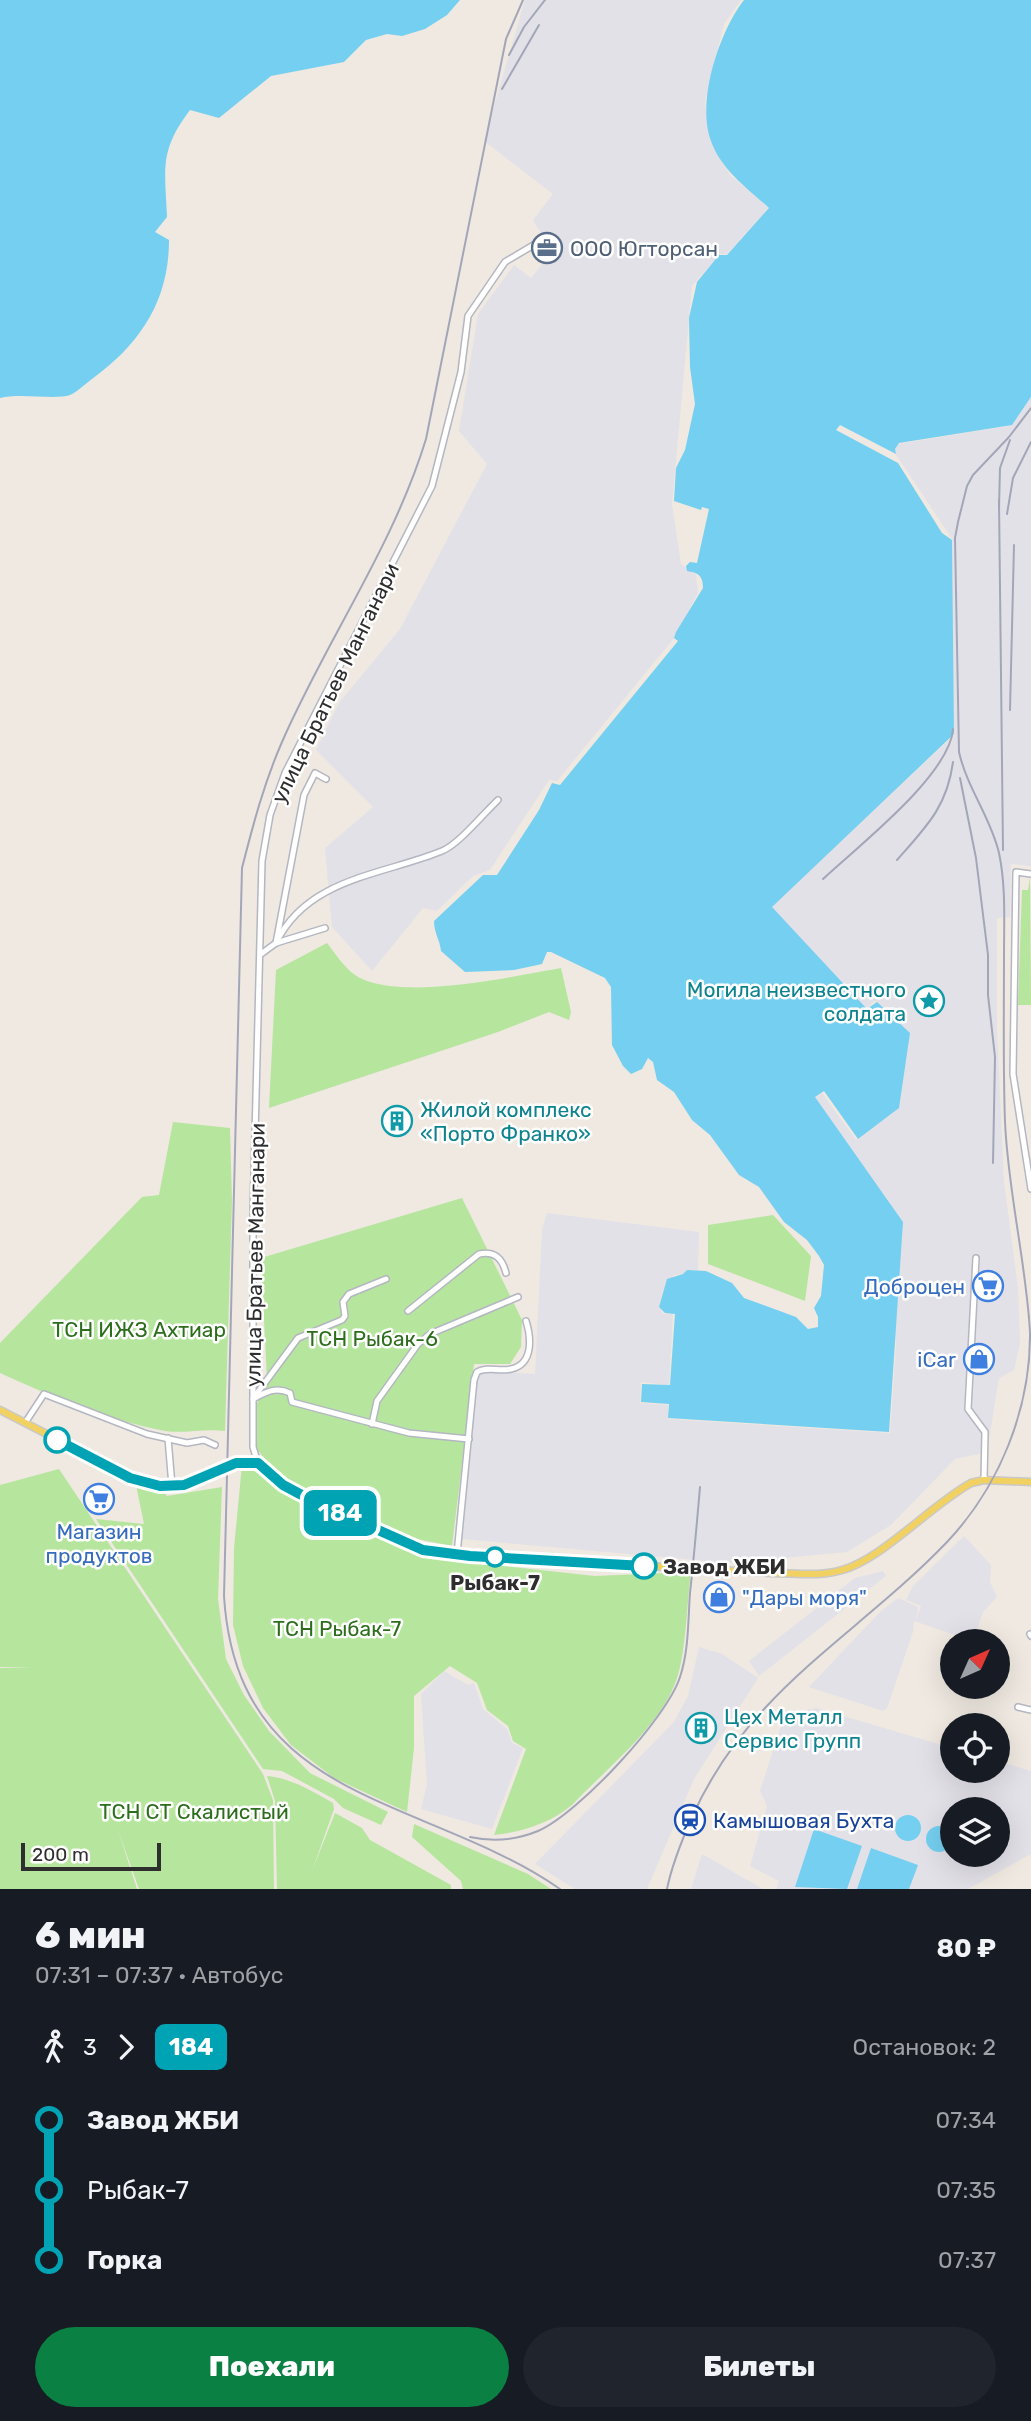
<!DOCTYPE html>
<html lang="ru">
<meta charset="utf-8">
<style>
:root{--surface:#171b24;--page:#20242c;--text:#f1f3f6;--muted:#9ea1a6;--accent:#0b8043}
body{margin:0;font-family:Rubik,sans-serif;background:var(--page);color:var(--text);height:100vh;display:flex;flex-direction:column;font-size:26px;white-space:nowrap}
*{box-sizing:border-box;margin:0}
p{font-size:23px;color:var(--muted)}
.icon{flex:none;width:38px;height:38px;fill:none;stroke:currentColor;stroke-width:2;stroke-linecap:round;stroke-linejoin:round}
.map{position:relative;height:1889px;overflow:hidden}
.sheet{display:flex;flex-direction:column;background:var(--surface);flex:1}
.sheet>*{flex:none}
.badge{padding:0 14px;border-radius:10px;font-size:24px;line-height:46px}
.needle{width:46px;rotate:45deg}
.fabs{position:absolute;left:940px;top:1629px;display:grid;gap:14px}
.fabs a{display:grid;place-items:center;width:70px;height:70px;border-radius:50%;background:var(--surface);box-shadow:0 7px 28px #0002;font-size:35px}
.scale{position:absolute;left:21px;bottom:18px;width:140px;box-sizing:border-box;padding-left:7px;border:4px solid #2e2e2e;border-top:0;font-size:19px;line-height:24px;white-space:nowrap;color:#2e2e2e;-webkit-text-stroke:5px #fff;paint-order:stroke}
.map>.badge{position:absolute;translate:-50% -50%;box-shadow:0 0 0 4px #fff}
.legs{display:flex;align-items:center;gap:10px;height:77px;padding:0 35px;font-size:23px}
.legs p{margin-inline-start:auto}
.overview{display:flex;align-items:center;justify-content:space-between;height:119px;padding:0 35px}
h1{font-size:38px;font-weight:800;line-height:52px}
.primary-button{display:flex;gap:14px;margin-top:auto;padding:14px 35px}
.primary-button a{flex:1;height:80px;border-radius:42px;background:var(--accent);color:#fff;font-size:28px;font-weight:800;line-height:80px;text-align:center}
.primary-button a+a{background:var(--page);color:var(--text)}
ul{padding:0 35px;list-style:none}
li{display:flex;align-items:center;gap:24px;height:70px;font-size:26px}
li i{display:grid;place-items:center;width:10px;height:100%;margin:0 9px;background:currentColor}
li i::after{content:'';width:18px;height:18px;margin:-9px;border:5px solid;border-radius:50%;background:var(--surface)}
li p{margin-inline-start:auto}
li:first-child i{background:linear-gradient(#0000 50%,currentColor 0)}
li:last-child i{background:linear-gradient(currentColor 50%,#0000 0)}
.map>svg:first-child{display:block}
.industrial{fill:#e3e1e8;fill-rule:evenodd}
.green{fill:#b6e59e}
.water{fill:#75cff0}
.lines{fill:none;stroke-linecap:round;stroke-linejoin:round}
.minor-casing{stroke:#b4b7c1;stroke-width:8}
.major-casing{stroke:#c9c9c9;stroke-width:9}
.minor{stroke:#fff;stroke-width:5}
.major{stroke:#f2d163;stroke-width:6}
.rail{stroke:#a3a6b8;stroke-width:2}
.line-1-casing{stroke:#fff;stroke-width:16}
.line-1{stroke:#00a3b4;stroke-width:10}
.stop-1-dot{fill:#fff;stroke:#00a3b4;stroke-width:3.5}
.labels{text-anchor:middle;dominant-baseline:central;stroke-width:5;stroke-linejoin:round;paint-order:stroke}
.service-label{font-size:21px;fill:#4e5e75;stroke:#fff;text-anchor:start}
.street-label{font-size:21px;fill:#2e2e2e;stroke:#fff}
.culture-label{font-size:21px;fill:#0d838f;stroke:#fff;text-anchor:start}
.shop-label{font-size:21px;fill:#366cbe;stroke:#fff;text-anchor:end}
.park-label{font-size:21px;fill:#2c6e1b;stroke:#fff}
.stop-label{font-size:21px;font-weight:bold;fill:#2e2e2e;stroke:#fff;text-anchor:start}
.transit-label{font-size:21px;fill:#164399;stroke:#fff;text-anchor:start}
</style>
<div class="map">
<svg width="1031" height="1889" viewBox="0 0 1031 1889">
<rect width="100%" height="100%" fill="#efe9e1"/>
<g class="industrial">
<path d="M525,0H741L724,24L705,101L710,142L730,175L769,208L727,254H720L692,286L672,504L681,564L696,575L698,593L675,637L557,781L549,780L490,870L473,876L437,911L423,908L372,971L332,927L325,848L373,807L316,750L339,703L400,629L487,464L459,431L478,314L514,265L531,278L552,252L533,220L553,194L484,141Z"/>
<path d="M1031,395V866L1011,864L1010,917L997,918V1028L1004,1182L1018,1288L1020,1344L1014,1370L999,1378L987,1452L955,1459L891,1525L847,1552L729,1563L462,1539L477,1375L484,1371L535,1374L542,1230L547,1213L699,1232L698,1271L687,1270L683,1274L674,1275L662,1293L659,1307L663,1314H673L669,1385L641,1382L640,1403L668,1405V1419L890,1433L896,1345L888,1200L814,1099L822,1093L856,1140L893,1113L908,1033L875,1001L866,1009L770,907L953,736L952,539L893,450L898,444L1008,426Z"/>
<path d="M964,1536L991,1565L990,1582L997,1597L983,1612L975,1636L967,1639L914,1621L913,1632L887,1708L883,1711L809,1687L881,1611L898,1598L918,1607L916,1620L921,1606L906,1600L913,1586Z"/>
<path d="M883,1571L886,1576L759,1676L749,1661L855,1578Z"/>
<path d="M699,1647L722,1654L758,1678L694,1779L647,1889H575L535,1864L674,1722L688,1696Z"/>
<path d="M444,1671L468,1685L474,1683L483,1709L507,1729L512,1743L523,1748L492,1829L421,1809L427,1784L421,1694Z"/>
<path d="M816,1708L952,1748V1771H998V1761L1031,1771V1854L968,1889H776L779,1881L750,1866L767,1806L760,1791L781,1726L799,1712ZM952,1810H998V1855H952Z"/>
<path d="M702,1854L763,1889H691Z"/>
</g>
<g class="green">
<path d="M1030,877L1031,1005H1018L1022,890H1028Z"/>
<path d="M327,943C334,952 342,964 351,972C390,1005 513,976 561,968L571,1012L569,1020L549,1012L498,1032L269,1108L276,970Z"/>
<path d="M173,1122L230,1128L232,1201L225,1431C205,1428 184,1434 165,1431C107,1420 53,1397 0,1373V1343L142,1197L159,1195Z"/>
<path d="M462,1198L522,1320L521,1347L510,1364H474L452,1546L417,1539L330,1502L274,1471L257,1449L256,1406L267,1380L261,1258Z"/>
<path d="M773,1215L811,1256L805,1301L708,1264V1225Z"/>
<path d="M242,1465L415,1553L447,1560L595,1576L691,1572C687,1600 686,1653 677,1678C662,1725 606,1769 572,1805C550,1823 523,1832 494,1835L526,1749L513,1741L508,1726L487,1710L477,1683L450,1666L414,1696V1748L407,1812L334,1778L291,1745L263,1708L243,1666L233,1625L234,1548Z"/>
<path d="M59,1469L263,1774L273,1800L274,1889H139L118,1830L137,1889H0V1668L34,1667H0V1485Z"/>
<path d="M136,1485L161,1489L167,1496L222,1487L218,1599L226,1659L244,1695L269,1731L310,1773L388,1812L381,1825L343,1808L334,1799L282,1771L263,1769L96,1519L144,1524Z"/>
<path d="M267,1776C291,1778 312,1791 333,1803L334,1809L312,1871L335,1813L362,1828L370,1840L451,1885V1889H277L275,1801Z"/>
<path d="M414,1824L528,1874L551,1889H463L461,1881L412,1837Z"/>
</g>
<g class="water">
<path d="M0,0H460L447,15L425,29L402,36L387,34L366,40L344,62L271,76L219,118L190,110C159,151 165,168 167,217L155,232L169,240C169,301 140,344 92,379C85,384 77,392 70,395C56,400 20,393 0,398Z"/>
<path d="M744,0H1031V397L1012,425L899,443L895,449L896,454L840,425L836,430L898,463L942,533L952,540L954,734L772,907L867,1009L877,1002L910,1033L899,1108L858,1139L824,1091L815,1097L903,1222L889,1432L668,1418L669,1404L641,1402L642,1384L670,1385L675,1314L665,1313L659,1307L667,1279L683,1274L687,1270L706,1271L732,1283L744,1298L796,1317L808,1329L818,1327V1317L814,1308L821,1296L824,1265L819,1256L807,1240L784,1222L759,1187L739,1175L710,1135L692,1120L674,1092L657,1080L653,1062L648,1058L642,1069L631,1074L623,1066L612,1045L611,987L605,978L551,952H547L542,964L514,970L465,972L441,951C440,940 434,933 434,921L483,875H497L539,810L552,783L560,785L678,641L674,638L676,632L703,588C703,576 699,573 687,571L686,566L690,562L697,563L709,509L702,507L701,510L674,501L676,468L685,450L695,404L690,367L689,318L697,282L719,255H727L769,208C748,189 723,171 712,144C695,104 719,32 744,0Z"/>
<circle cx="908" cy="1828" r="13"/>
<circle cx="939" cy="1839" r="13"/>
<path d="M814,1829L862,1846L847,1889L795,1887Z"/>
<path d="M871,1848L918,1865L909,1889H857Z"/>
</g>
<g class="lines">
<g class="minor-casing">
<g id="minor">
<path d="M1031,874L1016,872L1013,1074L1031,1189"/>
<path d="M276,943C307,878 383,875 442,851C459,844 484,813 498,800"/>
<path d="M276,943L325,928"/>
<path d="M261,954L276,943L304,795L315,773L326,779"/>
<path d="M976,1258L968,1409L985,1432L984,1480"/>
<path d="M408,1311L479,1254C495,1251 502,1258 506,1273"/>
<path d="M255,1396L298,1338L342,1320L345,1316L343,1302L349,1294L386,1279"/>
<path d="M253,1399C266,1392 276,1386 290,1393L292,1402L409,1433L469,1439"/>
<path d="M25,1423L44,1394L147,1434L187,1443L204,1440L215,1445"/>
<path d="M372,1424L377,1401L418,1344L430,1334L518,1297"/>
<path d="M168,1438L172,1486"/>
<path d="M258,1463L253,1447V1214L262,861L270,815L285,773L432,486L461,372L468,316L505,262L542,240"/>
<path d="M457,1554L474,1380L477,1372C488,1366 499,1372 511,1369C534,1364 531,1337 526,1321"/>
<path d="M1030,1634L1031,1636"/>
<path d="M1018,1707L1031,1710"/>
</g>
</g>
<g class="major-casing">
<path id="major" d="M0,1410L140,1482L160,1486L184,1485L236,1463H258L283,1485L393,1539L423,1550L470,1556L772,1573C795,1573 820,1577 842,1570C882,1559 931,1505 971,1483L984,1480L1031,1482"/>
</g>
<use href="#minor" class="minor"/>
<use href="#major" class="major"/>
<g class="rail">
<path d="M523,0L506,39L426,439C393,547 327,639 282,742C264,783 253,825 242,868L224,1596C237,1805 424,1795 560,1889"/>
<path d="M509,55L524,27L545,0"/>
<path d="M502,89L539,25"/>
<path d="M999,500L1003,850"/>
<path d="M999,508L1000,468L1010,440"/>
<path d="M1007,514L1013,478L1031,442"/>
<path d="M1010,710L1014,545"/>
<path d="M960,778L976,858L988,955V995L995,1057L993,1163"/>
<path d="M897,860C926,827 947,807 953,762"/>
<path d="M823,879C857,847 950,775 953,729"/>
<path d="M470,1837C493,1842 516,1840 538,1831C578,1814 667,1718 680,1677C689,1650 688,1620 690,1593C694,1557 697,1522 700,1487"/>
<path d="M667,1889C672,1864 682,1840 692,1817C750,1688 855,1638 947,1542C999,1487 1031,1409 1030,1332C1026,1262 1008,1192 1005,1122C1003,1067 1004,1011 1004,955C1004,921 1006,886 999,853C991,818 967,788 959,752L955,538L958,522L967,486L973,475L1009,437L1031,408"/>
</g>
</g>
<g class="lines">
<g class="line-1-casing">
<path id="line-1" d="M57,1440L130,1478L160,1486L184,1485L236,1463H258L283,1485L313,1501L423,1550L470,1556L644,1566"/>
</g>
<use href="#line-1" class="line-1"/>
</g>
<defs>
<g id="office-ring" transform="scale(1.575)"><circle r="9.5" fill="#fff" stroke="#5c6f8a" stroke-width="1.5"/><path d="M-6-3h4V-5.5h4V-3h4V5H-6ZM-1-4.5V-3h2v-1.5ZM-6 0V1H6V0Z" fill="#5c6f8a"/></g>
<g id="sight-ring" transform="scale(1.575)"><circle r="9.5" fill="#fff" stroke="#0f9aa8" stroke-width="1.5"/><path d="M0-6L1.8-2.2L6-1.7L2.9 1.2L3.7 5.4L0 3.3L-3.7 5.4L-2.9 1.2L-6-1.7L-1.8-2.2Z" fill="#0f9aa8"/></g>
<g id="building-ring" transform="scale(1.575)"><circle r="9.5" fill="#fff" stroke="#0f9aa8" stroke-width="1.5"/><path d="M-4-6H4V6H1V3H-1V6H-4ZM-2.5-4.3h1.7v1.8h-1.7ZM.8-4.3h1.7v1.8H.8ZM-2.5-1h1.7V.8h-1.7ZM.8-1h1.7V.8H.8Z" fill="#0f9aa8"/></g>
<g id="supermarket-ring" transform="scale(1.575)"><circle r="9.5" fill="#fff" stroke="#3f7fe0" stroke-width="1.5"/><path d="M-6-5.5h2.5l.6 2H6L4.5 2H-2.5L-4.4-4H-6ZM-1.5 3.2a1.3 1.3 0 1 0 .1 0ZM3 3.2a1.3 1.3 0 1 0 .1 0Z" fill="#3f7fe0"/></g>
<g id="shop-ring" transform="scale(1.575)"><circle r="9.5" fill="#fff" stroke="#3f7fe0" stroke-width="1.5"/><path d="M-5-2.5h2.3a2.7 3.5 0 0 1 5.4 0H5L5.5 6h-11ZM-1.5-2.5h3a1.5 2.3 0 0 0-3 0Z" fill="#3f7fe0"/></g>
<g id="station-ring" transform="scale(1.575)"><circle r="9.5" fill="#fff" stroke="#1a4fb4" stroke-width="1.5"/><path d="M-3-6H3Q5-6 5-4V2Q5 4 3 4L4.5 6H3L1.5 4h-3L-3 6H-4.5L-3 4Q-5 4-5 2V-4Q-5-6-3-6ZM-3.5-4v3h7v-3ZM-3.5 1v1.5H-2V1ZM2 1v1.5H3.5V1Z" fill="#1a4fb4"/></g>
</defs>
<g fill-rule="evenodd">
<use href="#office-ring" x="547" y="248"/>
<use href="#sight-ring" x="929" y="1001"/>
<use href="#building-ring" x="397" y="1121"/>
<use href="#supermarket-ring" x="988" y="1286"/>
<use href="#shop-ring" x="979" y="1359"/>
<use href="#supermarket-ring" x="99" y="1499"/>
<use href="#shop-ring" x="719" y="1597"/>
<use href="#building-ring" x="701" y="1728"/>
<use href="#station-ring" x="690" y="1820"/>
</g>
<g class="stop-1-dot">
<circle cx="57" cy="1440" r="12"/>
<circle cx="495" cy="1557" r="9"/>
<circle cx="644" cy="1566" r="12"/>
</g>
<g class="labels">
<g class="service-label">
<text x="570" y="248">ООО Югторсан</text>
</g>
<g class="street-label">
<text transform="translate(335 683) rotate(-64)">улица Братьев Манганари</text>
<text transform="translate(255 1255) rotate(-89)">улица Братьев Манганари</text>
</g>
<g class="culture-label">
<text x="906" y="989" text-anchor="end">Могила неизвестного<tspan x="906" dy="24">солдата</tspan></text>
<text x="420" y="1109">Жилой комплекс<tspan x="420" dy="24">«Порто Франко»</tspan></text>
<text x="724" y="1716">Цех Металл<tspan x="724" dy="24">Сервис Групп</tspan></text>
</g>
<g class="shop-label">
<text x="965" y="1286">Доброцен</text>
<text x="956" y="1359">iCar</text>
<text x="99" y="1531" text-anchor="middle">Магазин<tspan x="99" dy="24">продуктов</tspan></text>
<text x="742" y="1597" text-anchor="start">"Дары моря"</text>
</g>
<g class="park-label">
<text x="139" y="1329">ТСН ИЖЗ Ахтиар</text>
<text x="372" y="1338">ТСН Рыбак-6</text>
<text x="337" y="1628">ТСН Рыбак-7</text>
<text x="194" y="1811">ТСН СТ Скалистый</text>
</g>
<g class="stop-label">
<text x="663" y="1566">Завод ЖБИ</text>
<text x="495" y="1582" text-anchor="middle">Рыбак-7</text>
</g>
<g class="transit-label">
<text x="713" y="1820">Камышовая Бухта</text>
</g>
</g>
</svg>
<div class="fabs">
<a><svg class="needle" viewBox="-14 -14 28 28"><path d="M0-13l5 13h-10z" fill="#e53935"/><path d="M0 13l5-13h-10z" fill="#9ea1a6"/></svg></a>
<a><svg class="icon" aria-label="locate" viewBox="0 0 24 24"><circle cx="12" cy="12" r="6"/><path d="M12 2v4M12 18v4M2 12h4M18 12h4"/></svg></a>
<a><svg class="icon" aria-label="layers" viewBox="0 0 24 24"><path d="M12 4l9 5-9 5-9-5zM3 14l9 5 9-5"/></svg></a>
</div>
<div class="scale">200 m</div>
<b class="badge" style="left:340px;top:1513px;background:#00a3b4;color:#fff">184</b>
</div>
<section class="sheet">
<div class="overview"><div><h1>6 мин</h1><p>07:31 – 07:37 · Автобус</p></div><b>80 ₽</b></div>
<div class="legs"><svg class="icon" aria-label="walk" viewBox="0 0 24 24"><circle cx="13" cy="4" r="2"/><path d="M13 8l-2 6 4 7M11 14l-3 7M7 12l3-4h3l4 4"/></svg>3<svg class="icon" aria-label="forward" viewBox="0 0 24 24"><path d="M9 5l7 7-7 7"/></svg><b class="badge" style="background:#00a3b4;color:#fff">184</b><p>Остановок: 2</p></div>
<ul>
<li><i style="color:#00a3b4"></i><b>Завод ЖБИ</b><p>07:34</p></li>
<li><i style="color:#00a3b4"></i><span>Рыбак-7</span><p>07:35</p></li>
<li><i style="color:#00a3b4"></i><b>Горка</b><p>07:37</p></li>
</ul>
<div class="primary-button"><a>Поехали</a><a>Билеты</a></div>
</section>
